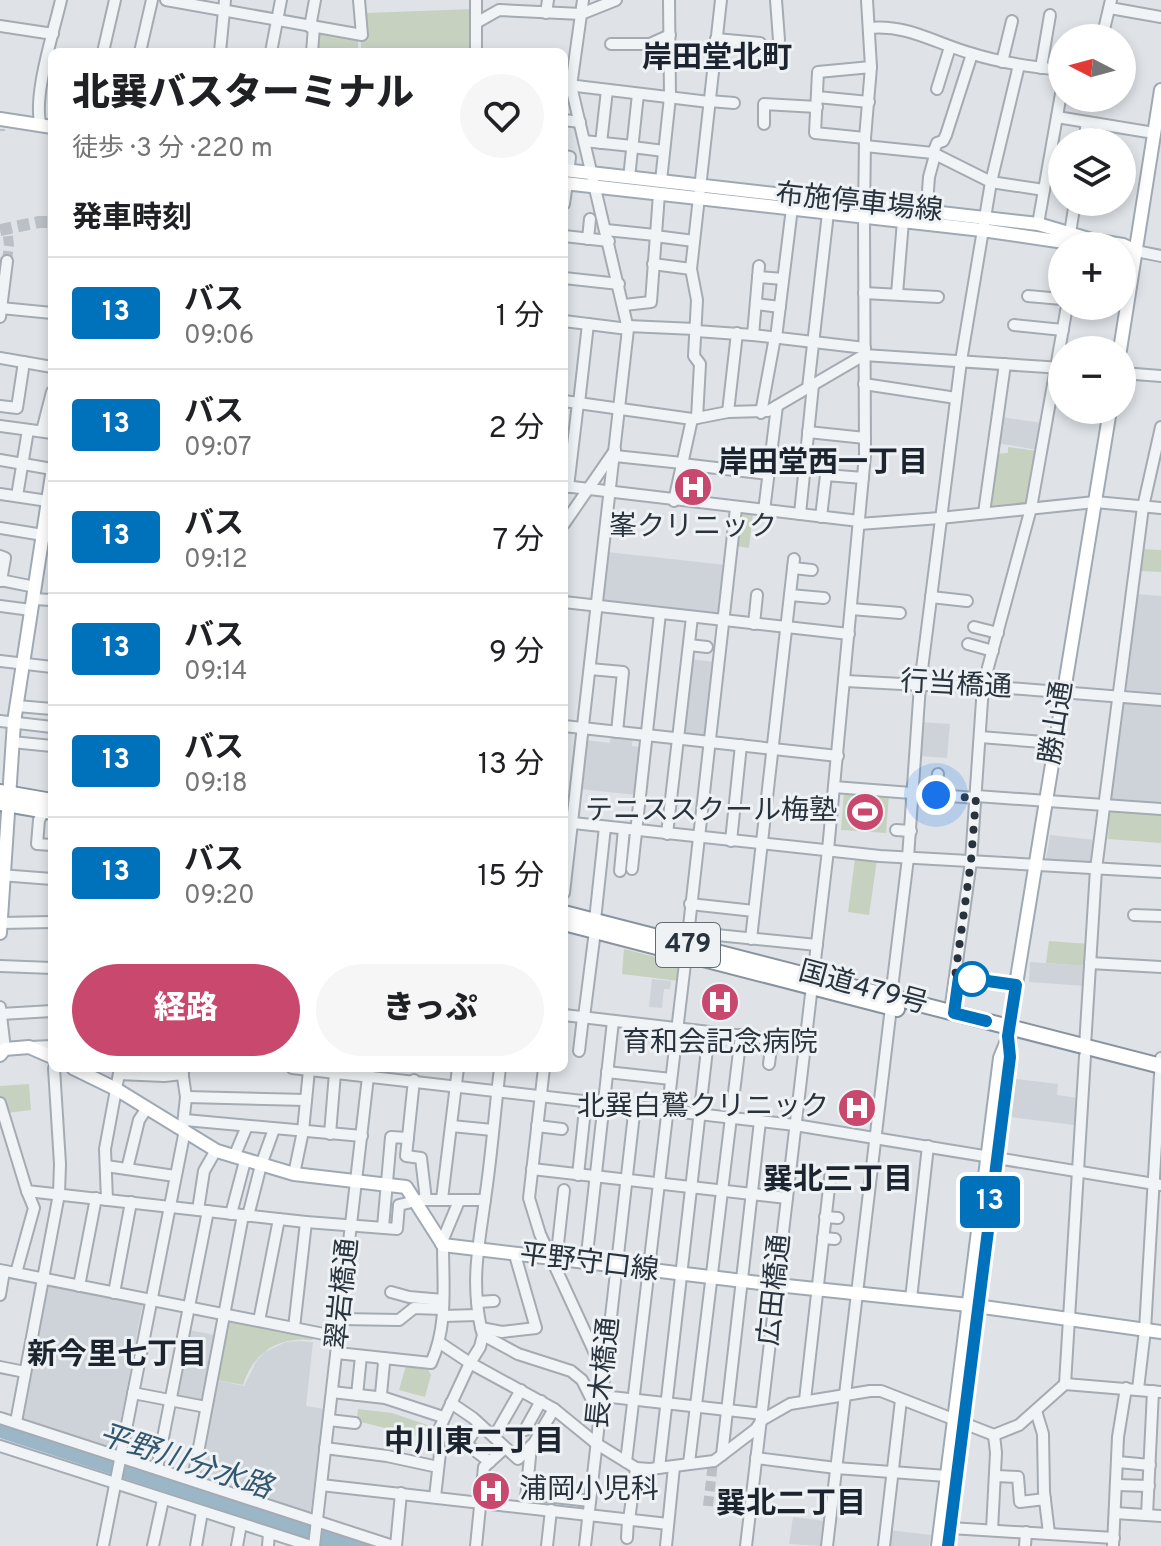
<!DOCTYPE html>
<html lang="ja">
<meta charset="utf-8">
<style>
:root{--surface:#fff;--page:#f6f6f6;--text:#202124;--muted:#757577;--line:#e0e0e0;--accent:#c9486d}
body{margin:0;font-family:Overpass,"Noto Sans JP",sans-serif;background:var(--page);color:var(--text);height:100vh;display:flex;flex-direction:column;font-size:30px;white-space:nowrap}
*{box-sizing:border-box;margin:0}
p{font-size:26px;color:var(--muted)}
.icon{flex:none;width:44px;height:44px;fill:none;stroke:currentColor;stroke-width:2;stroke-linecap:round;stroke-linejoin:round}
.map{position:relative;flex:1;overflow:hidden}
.details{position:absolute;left:48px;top:48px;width:520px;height:1024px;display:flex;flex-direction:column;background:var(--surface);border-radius:12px;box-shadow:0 4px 12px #0003}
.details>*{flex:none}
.badge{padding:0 16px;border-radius:6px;font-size:28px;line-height:52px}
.needle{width:52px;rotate:276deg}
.buttons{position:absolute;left:1048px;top:24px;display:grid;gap:16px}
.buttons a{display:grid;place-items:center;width:88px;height:88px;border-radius:50%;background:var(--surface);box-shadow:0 4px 12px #0003;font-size:40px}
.you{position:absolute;width:40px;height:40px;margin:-20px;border:6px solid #fff;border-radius:50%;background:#1a73e8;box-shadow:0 0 0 12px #1a73e833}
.map>.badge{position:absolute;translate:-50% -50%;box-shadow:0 0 0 4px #fff}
h2{padding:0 24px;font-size:30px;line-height:72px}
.round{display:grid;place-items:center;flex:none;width:84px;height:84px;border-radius:42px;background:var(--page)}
.summary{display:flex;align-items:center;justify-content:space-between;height:136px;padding:0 24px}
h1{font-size:38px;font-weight:800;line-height:60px}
.primary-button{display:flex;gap:16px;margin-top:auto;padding:16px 24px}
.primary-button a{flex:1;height:92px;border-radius:48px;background:var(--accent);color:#fff;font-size:32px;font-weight:800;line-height:92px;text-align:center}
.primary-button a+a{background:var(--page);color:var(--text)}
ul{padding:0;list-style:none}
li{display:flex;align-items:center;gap:24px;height:112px;padding:0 24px;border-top:2px solid var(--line)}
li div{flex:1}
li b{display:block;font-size:30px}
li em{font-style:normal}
li .badge{min-width:88px;font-weight:700;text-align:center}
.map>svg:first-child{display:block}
.built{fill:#cdd3d9}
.green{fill:#c7d1c0}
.water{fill:#9bb6c6}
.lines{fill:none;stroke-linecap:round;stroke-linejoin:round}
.minor-tunnel{stroke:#bac0c6;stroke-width:10;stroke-dasharray:10 5;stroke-linecap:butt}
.major-tunnel{stroke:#bac0c6;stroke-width:12;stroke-dasharray:12 6;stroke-linecap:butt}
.minor-casing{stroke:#a4abb2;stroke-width:14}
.major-casing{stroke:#9fa9b3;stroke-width:16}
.highway-casing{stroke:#87939e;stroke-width:18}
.minor{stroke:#f1f4f6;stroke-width:10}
.major{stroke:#fff;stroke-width:12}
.highway{stroke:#fff;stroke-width:14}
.line-casing{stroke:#fff;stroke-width:18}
.line{stroke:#0072bc;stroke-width:12}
.walk{stroke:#28333e;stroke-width:8;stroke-dasharray:0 14.4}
.stop-dot{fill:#fff;stroke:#0072bc;stroke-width:4}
.labels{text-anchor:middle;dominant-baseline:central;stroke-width:6;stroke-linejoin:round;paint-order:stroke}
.shield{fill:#eef2f5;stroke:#636c75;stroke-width:2}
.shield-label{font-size:26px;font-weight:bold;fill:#28333e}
.street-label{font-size:28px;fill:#28333e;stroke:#eef2f5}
.poi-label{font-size:28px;fill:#28333e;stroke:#eef2f5}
.neighbourhood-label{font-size:30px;font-weight:bold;fill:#1b242f;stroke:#eef2f5}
.water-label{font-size:30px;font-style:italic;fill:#345770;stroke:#eef2f5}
</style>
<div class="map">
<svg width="1161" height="1546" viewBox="0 0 1161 1546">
<rect width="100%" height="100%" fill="#dfe3e8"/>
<g class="built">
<path d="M1001,417L1042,423L1038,450L997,443Z"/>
<path d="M607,552L726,565L720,617L602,604Z"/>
<path d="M1137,594L1161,596V693L1124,690Z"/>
<path d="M690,659L715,662L707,739L682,736Z"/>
<path d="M1122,703L1161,706V805L1111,802L1108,799Z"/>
<path d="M920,722L950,724L947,758L917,756Z"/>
<path d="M611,734L633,736L632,746L641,747L636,795L580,789L586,740L610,743Z"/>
<path d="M1050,835L1095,840L1092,863L1046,859Z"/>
<path d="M1030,962L1087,966L1085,986L1029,982Z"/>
<path d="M652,979L671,981L670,989H664L662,1008L649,1007Z"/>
<path d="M1015,1079L1058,1084L1057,1095L1077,1098L1074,1125L1010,1117Z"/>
<path d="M45,1284L143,1302L115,1450L19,1420Z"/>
<path d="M188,1330L215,1335L203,1403L175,1398Z"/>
<path d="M299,1341L313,1342L306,1406L324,1409L310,1515L198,1477L216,1380L244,1386L257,1360L265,1352L286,1342Z"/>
<path d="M793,1517L825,1521L822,1546L789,1544Z"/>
<path d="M889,1530L931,1535L929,1546H887Z"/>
</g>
<g class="green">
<path d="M472,9L471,52H361V39L367,36L366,13Z"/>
<path d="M321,33L358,37V52H318L319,35Z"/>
<path d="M1008,447L1037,451L1029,500L1026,503L992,506L995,454L1008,453Z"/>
<path d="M739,511L753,513L749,548L735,546Z"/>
<path d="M1142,549L1161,550V572L1139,571Z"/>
<path d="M844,792L889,795L886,833L841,830Z"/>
<path d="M1110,809L1161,812V843L1108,839Z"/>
<path d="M855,859L877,860L869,915L848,912Z"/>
<path d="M1049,941L1089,944L1087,966L1046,963Z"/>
<path d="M624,949L679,963L681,965L679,981L622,974Z"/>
<path d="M29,1084L31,1110L7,1113L0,1100V1086Z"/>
<path d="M229,1320L313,1336L312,1340C278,1336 253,1353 243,1385L217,1380Z"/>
<path d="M407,1362L425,1364L431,1375L425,1397L399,1390Z"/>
<path d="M358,1409L392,1413L439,1429L435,1437L425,1435L424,1438L361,1422L359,1427H356Z"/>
</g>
<path class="water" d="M0,1423L326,1527V1530L377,1546H319L309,1539L0,1438Z"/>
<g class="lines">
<g class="minor-tunnel">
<path d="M0,131V129"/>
<path d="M7,261L9,245L7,228"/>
<path d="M708,1506L713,1462"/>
</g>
<path class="major-tunnel" d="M0,230L39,222H52"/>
<g class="minor-casing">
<g id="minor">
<path d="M166,0L362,35L359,0"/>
<path d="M776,0L779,40"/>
<path d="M1110,8L1161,17"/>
<path d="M546,13L548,0"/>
<path d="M476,23L499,10L581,14L616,0"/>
<path d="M0,26L53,34"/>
<path d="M310,27L315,0"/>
<path d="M869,28C907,24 935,43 970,53C1000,63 1031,67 1062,70"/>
<path d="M1102,38L1111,0"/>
<path d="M716,39L760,43"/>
<path d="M611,44H650L670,35"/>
<path d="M103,52L115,0"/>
<path d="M140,52L152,0"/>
<path d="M220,52L225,0"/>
<path d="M271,52L281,0"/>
<path d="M312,52L314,27"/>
<path d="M476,52V0"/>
<path d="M1002,62L1012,21"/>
<path d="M1041,68L1050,15"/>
<path d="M568,85L709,102"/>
<path d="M937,89L950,47"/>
<path d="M817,97L869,102"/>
<path d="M709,101L734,103"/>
<path d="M1057,117L1154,133"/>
<path d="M564,120L580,122"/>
<path d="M764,124V104L817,107"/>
<path d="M41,126C32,97 54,31 61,0"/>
<path d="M865,138L815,133L818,72L871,67"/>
<path d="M584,141L632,146"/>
<path d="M1084,142L1087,122"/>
<path d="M601,143L607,90"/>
<path d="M865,146L933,153L991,182L1044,190"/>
<path d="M632,147L664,151"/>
<path d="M933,153L937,143L943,141L946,135L972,54"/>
<path d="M564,156L570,157L569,166"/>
<path d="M629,178L638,94"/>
<path d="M661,181L670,97L669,0"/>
<path d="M564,204L567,183"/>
<path d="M927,204L929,177L935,155"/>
<path d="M1038,224L1062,88"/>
<path d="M606,230L655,235"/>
<path d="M1070,233L1075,202"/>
<path d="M564,236L609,241"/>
<path d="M655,236L694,241"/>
<path d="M588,239L590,219"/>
<path d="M1136,251L1161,256"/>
<path d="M653,264L691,269"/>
<path d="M758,277L783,279"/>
<path d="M564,278L619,284"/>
<path d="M864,293L938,297"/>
<path d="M897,294L903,221"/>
<path d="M1028,296L1062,299"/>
<path d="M756,304L780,307"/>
<path d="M624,305L651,302L659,194"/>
<path d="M1,308L52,313"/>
<path d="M0,317L7,261"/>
<path d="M564,321L628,329"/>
<path d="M1014,325L1063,330"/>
<path d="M628,326L695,329L696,331L753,335L865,348"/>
<path d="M753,335L759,266"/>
<path d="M776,338L792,208"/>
<path d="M0,358L52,367"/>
<path d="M1122,373L1161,376"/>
<path d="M864,384L956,398"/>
<path d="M808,388L828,213"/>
<path d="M564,401L692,419L728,412L768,411L864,355L1062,368"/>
<path d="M579,403L588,324"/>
<path d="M0,406L17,408L24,362"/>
<path d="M728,412L737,333"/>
<path d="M761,413L775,337"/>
<path d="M697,418L700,364L694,356L697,300L691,269L721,0"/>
<path d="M0,426L52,433"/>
<path d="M42,431L52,392"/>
<path d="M808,432L865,438"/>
<path d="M615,456L682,463"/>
<path d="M0,460L52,469"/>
<path d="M682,464L768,474"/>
<path d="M564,486L859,521"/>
<path d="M568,487L578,403"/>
<path d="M0,494L48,501"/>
<path d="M17,496L28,430"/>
<path d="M674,501L692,419"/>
<path d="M764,511L777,406"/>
<path d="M984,513L1005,364"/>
<path d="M800,514L813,385"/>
<path d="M821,517L826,475L863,478"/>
<path d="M564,524L615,450"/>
<path d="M859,524L940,518L1095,502L1161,508"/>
<path d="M0,528L43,535"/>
<path d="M0,556L5,558L1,581"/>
<path d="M793,568L812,570"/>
<path d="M0,580L35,587"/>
<path d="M790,595L824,598"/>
<path d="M931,597L967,601"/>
<path d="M33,599L52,600"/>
<path d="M564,602L849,634"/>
<path d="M0,606L31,610"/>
<path d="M851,609L900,613"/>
<path d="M754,624L757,595"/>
<path d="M974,627L998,633"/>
<path d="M968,644L993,651"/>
<path d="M689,645L707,647"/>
<path d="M0,661L52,667"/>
<path d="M590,669L623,672L617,732"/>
<path d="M846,681L920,685L983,686L1161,700"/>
<path d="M17,706L52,709"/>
<path d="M0,721L52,727"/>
<path d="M564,726L838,756"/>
<path d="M980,737L1055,743"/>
<path d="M12,742L52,746"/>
<path d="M834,787L976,798"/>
<path d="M936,795L938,774"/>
<path d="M976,796L1161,809"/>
<path d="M44,811L39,820L37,844L52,845"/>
<path d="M564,822L880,856L1161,872"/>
<path d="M896,830L911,831"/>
<path d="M667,834L692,617"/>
<path d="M731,841L741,745"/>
<path d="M632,869L660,613"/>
<path d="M620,871L624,829"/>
<path d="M0,875L52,879"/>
<path d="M564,893L628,329L571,86L583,0"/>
<path d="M690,904L754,911"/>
<path d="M1134,915L1161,916"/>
<path d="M595,920L605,827"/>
<path d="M1,923L52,922"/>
<path d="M687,932L817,945"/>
<path d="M751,939L794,559"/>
<path d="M687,944L736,508"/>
<path d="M1090,963L1161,967"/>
<path d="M0,966L52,968"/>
<path d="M891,997L908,858L920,685L961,361L991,182L1019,65"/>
<path d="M0,1007L5,1049"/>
<path d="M950,1012L971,861L983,686L1031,508L1067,306"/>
<path d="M1,1014L52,1011"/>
<path d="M564,1015L804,1043"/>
<path d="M584,1017L595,931"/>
<path d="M1085,1046L1096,869L1143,507L1161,427"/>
<path d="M30,1047L52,1046"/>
<path d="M579,1051L583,1017"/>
<path d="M769,1064L772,1039"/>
<path d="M292,1068L795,1125L1161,1185"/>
<path d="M544,1068L529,1198L540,1234L604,1373"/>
<path d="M182,1070L186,1097L183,1125"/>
<path d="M607,1072L671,1079"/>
<path d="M119,1074L164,1076L183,1074"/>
<path d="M414,1080L406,1156L421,1158L426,1200"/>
<path d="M186,1097L306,1100"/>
<path d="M0,1103L27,1191L306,1222L397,1229L399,1205L420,1200H485"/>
<path d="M185,1120L362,1136"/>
<path d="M451,1126L493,1130"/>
<path d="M537,1126L562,1129"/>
<path d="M330,1134L335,1073"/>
<path d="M234,1157L247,1126"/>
<path d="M106,1166L175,1176"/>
<path d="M127,1169L139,1120L147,1108"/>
<path d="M532,1169L787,1198"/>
<path d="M294,1174L303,1131L309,1070"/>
<path d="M578,1175L586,1100"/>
<path d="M442,1199L458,1068"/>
<path d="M107,1200L105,1149L120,1068"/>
<path d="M198,1210L204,1171L216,1150"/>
<path d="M231,1214L245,1161"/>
<path d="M248,1216L261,1165L274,1129"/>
<path d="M825,1217L838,1218"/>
<path d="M383,1227L391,1137L408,1138"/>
<path d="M823,1238L835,1239"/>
<path d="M441,1244L459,1201"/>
<path d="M551,1257L557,1253L564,1190"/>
<path d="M586,1263L613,1021"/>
<path d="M0,1270L339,1337"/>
<path d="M16,1273L34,1208L27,1191"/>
<path d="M79,1286L96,1198"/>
<path d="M391,1292L409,1297L443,1300"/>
<path d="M114,1293L131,1202"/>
<path d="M0,1295L4,1271"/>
<path d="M911,1299L928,1146"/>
<path d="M477,1302L494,1301"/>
<path d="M443,1316L478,1315"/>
<path d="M341,1319L399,1320L414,1308L442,1309"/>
<path d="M259,1321L279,1219"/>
<path d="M294,1328L306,1222"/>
<path d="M481,1328C470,1278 480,1240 486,1192C492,1151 495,1109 500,1068"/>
<path d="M483,1335L518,1354L571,1371L582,1380L596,1408L600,1410"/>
<path d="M440,1343L470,1363L554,1409L597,1444L636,1468L650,1469L714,1461L756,1429L762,1420L790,1404L870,1391H881L994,1435L1019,1425L1065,1384L1161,1392"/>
<path d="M337,1353L431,1363C448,1326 443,1285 443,1245"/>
<path d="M0,1367L25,1372"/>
<path d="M1065,1384L1085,1056"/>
<path d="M1138,1389L1145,1330L1161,1058"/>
<path d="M332,1392L385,1398L443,1417"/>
<path d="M133,1393L206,1407"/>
<path d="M357,1395L361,1356"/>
<path d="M602,1396L763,1414"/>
<path d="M378,1397L381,1394L384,1363L381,1358"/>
<path d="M805,1400L831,1170"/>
<path d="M451,1403L473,1418L518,1459L534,1443L554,1409"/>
<path d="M1036,1411L1043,1434L1044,1492L1049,1533"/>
<path d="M0,1418L393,1546"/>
<path d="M329,1420L355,1423"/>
<path d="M16,1422L59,1194L60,1164L54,1068"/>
<path d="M479,1424L466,1444L490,1462"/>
<path d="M525,1430L541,1401"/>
<path d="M494,1437L521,1390"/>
<path d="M0,1446L311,1546"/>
<path d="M325,1448L387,1456L438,1467"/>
<path d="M722,1455L760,1121"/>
<path d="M756,1458L836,1468L947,1476"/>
<path d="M626,1462L686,955"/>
<path d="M1118,1462L1150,1465"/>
<path d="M689,1463L741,1035"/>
<path d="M157,1468L208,1211"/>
<path d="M659,1468L709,1032"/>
<path d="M995,1476L1018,1477L1020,1502L1045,1499"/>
<path d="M193,1479L243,1215"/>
<path d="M321,1485L668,1524"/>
<path d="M1117,1485L1149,1486"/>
<path d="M527,1494L590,1501"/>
<path d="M435,1497L440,1453L436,1436L470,1363L480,1347L483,1335L481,1328L502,1332L536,1328L515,1255"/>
<path d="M526,1498L531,1446"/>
<path d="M1115,1513L1161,1516"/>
<path d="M1147,1515L1153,1391"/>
<path d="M629,1520L636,1468"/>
<path d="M950,1528L1114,1538"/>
<path d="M992,1530L996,1453L994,1435"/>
<path d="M627,1538L628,1520"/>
<path d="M103,1546L185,1130"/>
<path d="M153,1546L163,1500"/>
<path d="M196,1546L202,1512"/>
<path d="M237,1546L241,1524"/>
<path d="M268,1546L269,1533"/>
<path d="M314,1546L369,1068"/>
<path d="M396,1546L401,1493"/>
<path d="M476,1546L484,1467L505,1448"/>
<path d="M547,1546L551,1510"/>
<path d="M585,1546L635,1105"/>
<path d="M666,1546L674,1467"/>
<path d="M746,1546L828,850L865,455L864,217L865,138L871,67L867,0"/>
<path d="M827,1546L891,1007"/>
<path d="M884,1546L901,1400"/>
<path d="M1025,1546L1026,1532"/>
<path d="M1113,1546L1118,1437L1126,1388"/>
</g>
</g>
<g class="major-casing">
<g id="major">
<path d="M0,119L52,127"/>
<path d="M564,170L1038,224L1092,240L1123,245L1136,251"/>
<path d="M564,183L982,230L1091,246"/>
<path d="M1120,350L1161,90"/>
<path d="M0,933L14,722L52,475"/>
<path d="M0,1055L5,1049L29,1047L52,1057"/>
<path d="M73,1068L116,1089L217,1151L294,1174L406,1187L443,1245L777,1285L969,1305L1161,1332"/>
<path d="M938,1546L1000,1058L1006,1043"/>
<path d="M948,1546L1010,1057L1009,1027L1110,410"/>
</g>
</g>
<g class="highway-casing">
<g id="highway">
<path d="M0,792L52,801"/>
<path d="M0,803L52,812"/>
<path d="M564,913L1161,1066"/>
<path d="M564,923L897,1009"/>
</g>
</g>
<use href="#minor" class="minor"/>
<use href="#major" class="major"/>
<use href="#highway" class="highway"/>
</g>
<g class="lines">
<g class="line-casing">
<path id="line" d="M948,1546L1010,1057L1008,1036L1016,985L959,977L954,1013L986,1021"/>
</g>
<use href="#line" class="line"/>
<path class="walk" d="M936,795L976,798L971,861L955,977L972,979"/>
</g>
<defs>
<g id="hospital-disc" transform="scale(2)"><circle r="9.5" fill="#c9486d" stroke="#eef2f5"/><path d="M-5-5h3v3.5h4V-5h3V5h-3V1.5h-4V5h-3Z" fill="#fff"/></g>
<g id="stadium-disc" transform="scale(2)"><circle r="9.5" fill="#c9486d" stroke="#eef2f5"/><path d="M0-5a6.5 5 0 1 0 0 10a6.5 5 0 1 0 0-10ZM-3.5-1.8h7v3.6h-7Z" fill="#fff"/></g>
</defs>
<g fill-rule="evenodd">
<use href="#hospital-disc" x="693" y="487"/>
<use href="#stadium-disc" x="865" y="812"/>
<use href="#hospital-disc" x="720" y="1002"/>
<use href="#hospital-disc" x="857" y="1108"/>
<use href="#hospital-disc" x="491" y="1491"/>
</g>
<circle class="stop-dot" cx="972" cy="979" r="16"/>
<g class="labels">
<rect class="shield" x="656" y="923" width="64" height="44" rx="6"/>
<g class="shield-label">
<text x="688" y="945">479</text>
</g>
<g class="street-label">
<text transform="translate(859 204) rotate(6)">布施停車場線</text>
<text transform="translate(956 686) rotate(3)">行当橋通</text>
<text transform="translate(1058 723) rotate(-81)">勝山通</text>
<text transform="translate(863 989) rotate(15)">国道479号</text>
<text transform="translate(589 1264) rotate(7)">平野守口線</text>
<text transform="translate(776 1290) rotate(-84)">広田橋通</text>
<text transform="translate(344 1294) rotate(-84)">翠岩橋通</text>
<text transform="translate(605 1373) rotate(-84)">長木橋通</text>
</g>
<g class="poi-label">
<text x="693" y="528">峯クリニック</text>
<text x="837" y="812" text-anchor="end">テニススクール梅塾</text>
<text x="720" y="1044">育和会記念病院</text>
<text x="829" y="1108" text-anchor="end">北巽白鷲クリニック</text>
<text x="519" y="1491" text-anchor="start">浦岡小児科</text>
</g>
<g class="neighbourhood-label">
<text x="717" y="59">岸田堂北町</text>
<text x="823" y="464">岸田堂西一丁目</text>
<text x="838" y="1181">巽北三丁目</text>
<text x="117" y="1356">新今里七丁目</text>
<text x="474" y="1443">中川東二丁目</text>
<text x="791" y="1505">巽北二丁目</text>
</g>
<g class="water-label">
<text transform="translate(185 1463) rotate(18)">平野川分水路</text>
</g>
</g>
</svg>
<div class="buttons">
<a><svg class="needle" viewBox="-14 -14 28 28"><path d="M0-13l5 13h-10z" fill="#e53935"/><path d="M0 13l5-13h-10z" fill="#757577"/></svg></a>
<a><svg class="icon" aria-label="layers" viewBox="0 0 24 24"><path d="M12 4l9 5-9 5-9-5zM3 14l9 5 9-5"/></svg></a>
<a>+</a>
<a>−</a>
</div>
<div class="you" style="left:936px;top:795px"></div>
<b class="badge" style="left:990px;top:1202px;background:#0072bc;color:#fff">13</b>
<section class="details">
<div class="summary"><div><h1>北巽バスターミナル</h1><p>徒歩 · 3 分 · 220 m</p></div><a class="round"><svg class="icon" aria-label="heart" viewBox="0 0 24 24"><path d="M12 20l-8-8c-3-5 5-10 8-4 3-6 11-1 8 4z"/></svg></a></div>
<h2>発車時刻</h2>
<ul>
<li><span class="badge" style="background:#0072bc;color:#fff">13</span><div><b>バス</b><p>09:06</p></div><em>1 分</em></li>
<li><span class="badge" style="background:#0072bc;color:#fff">13</span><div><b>バス</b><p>09:07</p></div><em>2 分</em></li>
<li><span class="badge" style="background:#0072bc;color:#fff">13</span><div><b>バス</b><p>09:12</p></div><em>7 分</em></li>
<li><span class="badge" style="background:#0072bc;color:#fff">13</span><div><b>バス</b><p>09:14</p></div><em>9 分</em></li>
<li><span class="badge" style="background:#0072bc;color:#fff">13</span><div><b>バス</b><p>09:18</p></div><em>13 分</em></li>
<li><span class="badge" style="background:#0072bc;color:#fff">13</span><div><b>バス</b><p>09:20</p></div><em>15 分</em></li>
</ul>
<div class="primary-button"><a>経路</a><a>きっぷ</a></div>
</section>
</div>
